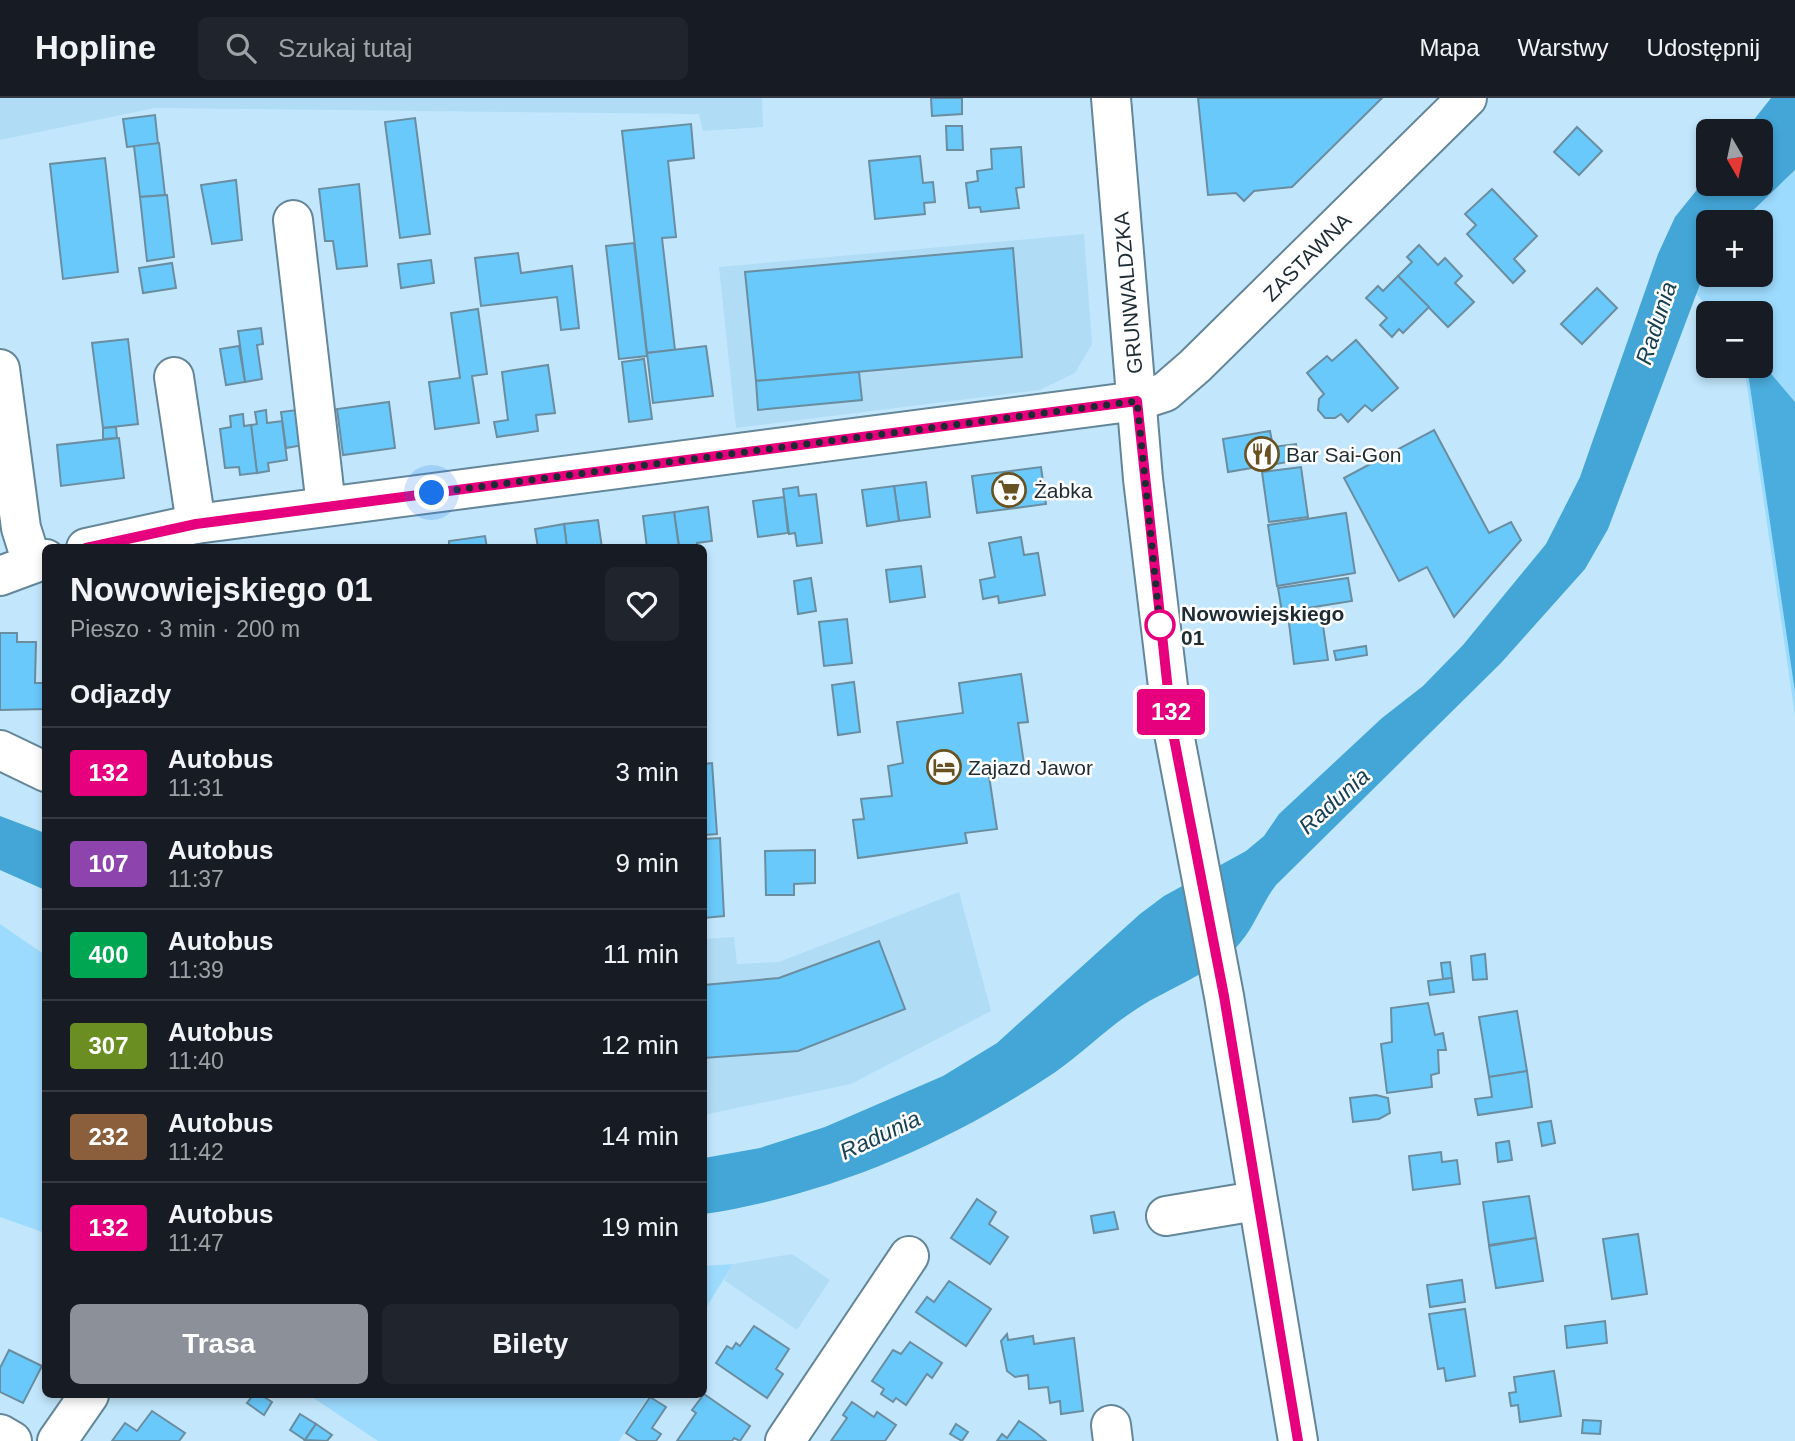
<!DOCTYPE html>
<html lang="pl">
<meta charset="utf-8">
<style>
:root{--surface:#171b24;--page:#20242c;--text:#f1f3f6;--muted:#9ea1a6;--line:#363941;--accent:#8c9099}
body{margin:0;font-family:Arial,sans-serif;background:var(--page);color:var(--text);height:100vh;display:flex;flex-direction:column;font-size:26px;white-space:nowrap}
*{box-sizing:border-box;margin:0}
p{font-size:23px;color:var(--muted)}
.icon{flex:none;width:38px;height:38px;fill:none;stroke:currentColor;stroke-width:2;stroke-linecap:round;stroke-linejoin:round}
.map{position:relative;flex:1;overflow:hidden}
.details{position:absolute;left:42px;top:446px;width:665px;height:854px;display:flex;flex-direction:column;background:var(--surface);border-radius:10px;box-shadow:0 4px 10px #0003}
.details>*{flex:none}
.badge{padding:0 14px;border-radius:5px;font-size:24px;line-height:46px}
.needle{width:46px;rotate:171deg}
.buttons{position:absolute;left:1696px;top:21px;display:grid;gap:14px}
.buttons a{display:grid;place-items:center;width:77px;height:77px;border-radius:10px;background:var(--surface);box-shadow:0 4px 10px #0003;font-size:35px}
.you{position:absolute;width:35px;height:35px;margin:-18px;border:5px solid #fff;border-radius:50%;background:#1a73e8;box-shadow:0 0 0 10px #1a73e833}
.map>.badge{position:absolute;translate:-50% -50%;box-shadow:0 0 0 4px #fff}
h2{padding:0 28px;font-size:26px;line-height:63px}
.round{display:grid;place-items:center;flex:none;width:74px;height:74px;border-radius:10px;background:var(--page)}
.overview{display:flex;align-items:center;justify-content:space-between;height:119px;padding:0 28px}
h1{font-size:33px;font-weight:600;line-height:52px}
.primary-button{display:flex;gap:14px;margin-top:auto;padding:14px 28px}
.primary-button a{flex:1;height:80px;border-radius:10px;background:var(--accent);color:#fff;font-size:28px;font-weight:600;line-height:80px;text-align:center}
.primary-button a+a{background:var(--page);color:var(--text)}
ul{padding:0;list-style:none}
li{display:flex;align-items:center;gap:21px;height:91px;padding:0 28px;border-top:2px solid var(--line)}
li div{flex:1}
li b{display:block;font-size:26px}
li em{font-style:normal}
li .badge{min-width:77px;font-weight:700;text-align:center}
header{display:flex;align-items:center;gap:42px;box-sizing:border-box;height:98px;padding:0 35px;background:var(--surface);border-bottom:2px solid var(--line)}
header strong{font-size:33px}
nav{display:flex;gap:38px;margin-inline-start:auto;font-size:24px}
.search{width:490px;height:63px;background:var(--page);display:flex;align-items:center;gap:18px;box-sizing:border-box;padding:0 24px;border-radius:10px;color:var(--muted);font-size:26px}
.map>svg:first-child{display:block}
.built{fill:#b0dcf6}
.green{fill:#9ddbfe}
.forest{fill:#4badde}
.water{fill:#43a6d7}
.building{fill:#69c9fb;stroke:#6a8da0;stroke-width:2}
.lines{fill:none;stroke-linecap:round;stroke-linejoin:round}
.minor-casing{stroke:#648699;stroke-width:42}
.major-casing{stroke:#648699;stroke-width:42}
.minor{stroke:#fff;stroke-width:38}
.major{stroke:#fff;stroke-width:38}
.line-casing{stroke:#fff;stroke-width:16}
.line{stroke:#e6007e;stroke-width:10}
.walk{stroke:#1d2b33;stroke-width:7;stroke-dasharray:0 12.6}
.stop-dot{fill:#fff;stroke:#e6007e;stroke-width:3.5}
.labels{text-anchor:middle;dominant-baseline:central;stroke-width:5;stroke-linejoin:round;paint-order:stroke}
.street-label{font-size:21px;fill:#1d2b33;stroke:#fff}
.poi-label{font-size:21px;fill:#1d2b33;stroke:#fff;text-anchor:start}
.stop-label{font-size:21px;font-weight:bold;fill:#1d2b33;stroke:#fff;text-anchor:start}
.water-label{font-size:23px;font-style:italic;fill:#174055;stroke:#fff}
</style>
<header>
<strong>Hopline</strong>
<div class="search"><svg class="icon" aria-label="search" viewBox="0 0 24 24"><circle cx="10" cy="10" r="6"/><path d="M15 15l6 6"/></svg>Szukaj tutaj</div>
<nav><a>Mapa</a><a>Warstwy</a><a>Udostępnij</a></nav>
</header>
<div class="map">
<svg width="1795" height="1343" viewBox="0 0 1795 1343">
<rect width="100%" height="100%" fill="#c2e7fc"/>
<g class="built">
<path d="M0,0H762L763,29L703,33L699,16L155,10L0,42Z"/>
<path d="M1084,136L1092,246L1075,275L1040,292L736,330L719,169Z"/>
<path d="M959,794L991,913L851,986L704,1017V841L734,839L737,866L779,864Z"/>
<path d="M792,1156L830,1182L797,1232L724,1182L733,1166Z"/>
</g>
<g class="green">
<path d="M1795,72V618L1744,268H1760V215H1714L1695,195L1708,165V177H1760V124H1741Z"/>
<path d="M0,826L45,857V1135L0,1119Z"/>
<path d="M733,1166L704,1213V1168Z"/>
<path d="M309,1297H649L619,1343H378Z"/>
</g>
<path class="forest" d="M1761,264L1795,304V594L1747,268H1760Z"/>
<g class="water">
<path d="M1771,0H1795V72L1741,124H1708V165L1608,431L1585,471L1501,565L1276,787C1262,805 1255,828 1240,845C1219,872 1167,891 1138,910C1108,929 1083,955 1054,975C948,1046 830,1097 704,1116V1060L760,1050L825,1029L943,978L997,945L1140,816L1164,798L1246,753L1264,738L1279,716L1382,620L1423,588L1463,547L1546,446L1580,379L1658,156L1675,119L1708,78V86H1760V33H1745Z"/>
<path d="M0,718L45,735V792L0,772Z"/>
</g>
<g class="building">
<path d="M931,0H962V16L932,18Z"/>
<path d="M1198,0H1382L1292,89L1254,93L1244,103L1236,95L1208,97Z"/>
<path d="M155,17L158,46L127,49L123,21Z"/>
<path d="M415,20L430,136L400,140L385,24Z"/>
<path d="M691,26L694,60L668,63L676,139L662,140L675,252L647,255L622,33Z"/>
<path d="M946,28H962L963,52H947Z"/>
<path d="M1577,29L1602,53L1579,77L1554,54Z"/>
<path d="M159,45L165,97L140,99L134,48Z"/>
<path d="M1021,49L1024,89L1016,90L1019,110L981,114L980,109L969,110L966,85L978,83L977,73L992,71L991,51Z"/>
<path d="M920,58L923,85L933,84L935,104L924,105L925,116L875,121L869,63Z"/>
<path d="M105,60L118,174L63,181L50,66Z"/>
<path d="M236,82L242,142L212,146L201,87Z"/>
<path d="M359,86L367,168L337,171L333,143H325L319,91Z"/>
<path d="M1492,91L1537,138L1514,161L1525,173L1513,185L1467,136L1476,127L1465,116Z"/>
<path d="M167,97L174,159L147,163L140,99Z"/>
<path d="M634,145L647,258L619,261L606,148Z"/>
<path d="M1419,147L1438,167L1445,160L1462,178L1455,185L1474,204L1448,229L1398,178L1412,164L1407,159Z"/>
<path d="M1013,150L1022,259L756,283L745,174Z"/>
<path d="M518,155L521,175L572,168L579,230L561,232L557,199L481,208L475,160Z"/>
<path d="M431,162L434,185L401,190L398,166Z"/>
<path d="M172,165L176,190L143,195L139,170Z"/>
<path d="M1398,178L1429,209L1403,235L1399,231L1392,239L1380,227L1387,220L1366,200L1378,188L1383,193Z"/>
<path d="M1597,190L1617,210L1582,246L1561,226Z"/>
<path d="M478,211L487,276L472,278L479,325L435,331L429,284L460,280L451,215Z"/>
<path d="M261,230L263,246L257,247L262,281L245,284L238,233Z"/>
<path d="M128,241L138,326L103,330L92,245Z"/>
<path d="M1356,242L1398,290L1372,313L1365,307L1348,324L1341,316L1335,320H1325L1318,312L1319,301L1324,296L1307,275L1327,258L1332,263Z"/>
<path d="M239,248L245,284L226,287L220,251Z"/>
<path d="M706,248L713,298L653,305L647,255Z"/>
<path d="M644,261L652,321L629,324L622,264Z"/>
<path d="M548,267L555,315L536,317L538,333L497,339L494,324L508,322L502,274Z"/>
<path d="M859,274L862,302L758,312L756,283Z"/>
<path d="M389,304L395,350L343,357L337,311Z"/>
<path d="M304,311L309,346L286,350L281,314Z"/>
<path d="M266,312L267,325L282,323L287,362L268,365L269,373L257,375L251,327L257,326L255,314Z"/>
<path d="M243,316L244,328L251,327L257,375L240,377L239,369L225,370L220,331L231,329L230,318Z"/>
<path d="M116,329L117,340L103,341V330Z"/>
<path d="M1434,332L1489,435L1511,424L1521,442L1454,519L1427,469L1399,483L1344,380Z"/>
<path d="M1270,333L1273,349L1296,346L1299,362L1228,374L1223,341Z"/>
<path d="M119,340L124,380L61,388L57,347Z"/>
<path d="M1041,369L1046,406L977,415L972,378Z"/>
<path d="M1301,369L1308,419L1269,424L1262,374Z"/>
<path d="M926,384L930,419L899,423L894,388Z"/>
<path d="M894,388L899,423L867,428L862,392Z"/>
<path d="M798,389L799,398L816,396L822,445L797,448L795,435L789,436L783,391Z"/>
<path d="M784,399L788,435L758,439L753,403Z"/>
<path d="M708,409L712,443L697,445V450L679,448L674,414Z"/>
<path d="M674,414L679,450H647L643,418Z"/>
<path d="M1346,415L1355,475L1277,488L1268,427Z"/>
<path d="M598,422L602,450H567L564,426Z"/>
<path d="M564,426L567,450H538L535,431Z"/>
<path d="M485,438L487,450H449V443Z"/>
<path d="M1021,439L1024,457L1038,455L1045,497L999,505L998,498L983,501L980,482L995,479L989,445Z"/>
<path d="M921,468L925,499L890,504L886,472Z"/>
<path d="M811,480L816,513L798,516L794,483Z"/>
<path d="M1348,480L1352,503L1282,514L1278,490Z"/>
<path d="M847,521L852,565L824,568L819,524Z"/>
<path d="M1322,521L1328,562L1294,566L1289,525Z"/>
<path d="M0,535H17V544H36L35,585H46V611L0,612Z"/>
<path d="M1366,548L1367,557L1336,562L1334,553Z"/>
<path d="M1021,576L1028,624L1018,625L1024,666L988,671L997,731L965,735L967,745L858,760L853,722L864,721L861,701L892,698L888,668L903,665L897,624L963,615L959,585Z"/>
<path d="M854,584L860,634L838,637L832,587Z"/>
<path d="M712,665L717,736L704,737V666Z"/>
<path d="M720,740L724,818L704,820V741Z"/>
<path d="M815,752V785L794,786V797H766L765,753Z"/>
<path d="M879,843L905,911L798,953L704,960V887L779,880Z"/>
<path d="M1485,856L1487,881L1473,882L1471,858Z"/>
<path d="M1450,864L1452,880L1443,881L1441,865Z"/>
<path d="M1452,880L1454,894L1430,897L1428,883Z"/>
<path d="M1428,905L1435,937L1443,935L1446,952H1438L1439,975L1431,977L1432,989L1387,995L1381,946L1392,944L1391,910Z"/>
<path d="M1517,913L1527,973L1489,979L1479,919Z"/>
<path d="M1527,973L1532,1009L1478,1017L1475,1001L1492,999L1489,979Z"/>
<path d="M1376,997L1388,1000L1390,1015L1379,1021L1353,1024L1350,1000Z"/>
<path d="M1551,1023L1555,1045L1542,1048L1538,1025Z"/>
<path d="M1509,1043L1512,1062L1498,1064L1496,1045Z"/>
<path d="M1441,1054L1442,1064L1457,1062L1460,1086L1413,1092L1409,1058Z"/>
<path d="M1529,1098L1536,1140L1489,1147L1483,1104Z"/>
<path d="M977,1101L996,1114L989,1126L1008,1139L990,1166L951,1140Z"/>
<path d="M1114,1114L1118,1131L1094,1135L1091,1118Z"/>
<path d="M1638,1136L1647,1196L1612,1201L1603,1141Z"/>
<path d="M1536,1140L1543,1183L1496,1190L1489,1148Z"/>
<path d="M1462,1182L1465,1204L1430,1209L1427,1187Z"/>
<path d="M949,1183L991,1211L966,1248L916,1214L927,1199L934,1204Z"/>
<path d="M1465,1211L1475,1278L1446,1283L1444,1270L1438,1271L1429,1216Z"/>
<path d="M1605,1223L1607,1245L1567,1250L1565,1228Z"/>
<path d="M754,1228L789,1251L776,1271L783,1276L767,1300L716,1265L727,1248L732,1251L736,1245L740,1248Z"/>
<path d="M1007,1236L1008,1242L1033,1238L1034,1246L1074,1240L1083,1313L1061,1316L1060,1303L1050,1305L1048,1289L1029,1291L1028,1277L1015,1279L1007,1273L1001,1243Z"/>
<path d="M910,1244L942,1265L932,1280L927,1276L906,1307L896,1300L893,1304L881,1296L884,1291L872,1283L893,1252L901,1256Z"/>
<path d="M9,1252L42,1268L23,1305L0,1294V1270Z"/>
<path d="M1554,1273L1561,1318L1520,1324L1518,1307L1511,1308L1509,1295L1516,1294L1514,1279Z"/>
<path d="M704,1296L750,1328L740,1343L734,1340L732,1343H677L696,1315L692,1312Z"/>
<path d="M253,1297H261L272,1304L264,1317L247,1305Z"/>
<path d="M650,1299L666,1309L652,1330L661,1336L656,1343H638L626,1335Z"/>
<path d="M852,1304L874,1319L877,1314L896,1327L885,1343H831L847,1320L843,1317Z"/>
<path d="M152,1313L185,1335L179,1343H112L125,1325L137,1333Z"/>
<path d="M300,1316L316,1326L305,1342L290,1332Z"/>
<path d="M1583,1322L1601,1323L1600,1336L1582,1335Z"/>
<path d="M1019,1323L1035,1334L1046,1343H997L1002,1336L1007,1340Z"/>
<path d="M316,1326L332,1337L327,1343L305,1342Z"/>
<path d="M956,1326L968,1334L962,1343L950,1336Z"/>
</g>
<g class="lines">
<g class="minor-casing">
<g id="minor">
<path d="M293,122L326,408"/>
<path d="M0,271L21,430L32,465"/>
<path d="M174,279L196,426"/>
<path d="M86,450L196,426L1137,303"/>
<path d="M0,478L46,461"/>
<path d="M0,652L46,674"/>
<path d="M1166,1118L1256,1103"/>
<path d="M1111,1327L1113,1343"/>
<path d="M0,1336L12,1343"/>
<path d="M57,1343L89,1297"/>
<path d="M785,1343L909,1158"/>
</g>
</g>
<g class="major-casing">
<g id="major">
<path d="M1111,0L1143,381L1173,630L1224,898L1298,1343"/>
<path d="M1137,303L1165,294L1195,268L1467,0"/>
</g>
</g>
<use href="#minor" class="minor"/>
<use href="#major" class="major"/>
</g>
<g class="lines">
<g class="line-casing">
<path id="line" d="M86,450L196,426L1137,303L1172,630L1224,898L1298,1343"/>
</g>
<use href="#line" class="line"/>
<path class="walk" d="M432,395L1137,303L1160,527"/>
</g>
<defs>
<g id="restaurant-ring" transform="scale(1.75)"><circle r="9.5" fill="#fff" stroke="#695222" stroke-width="1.5"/><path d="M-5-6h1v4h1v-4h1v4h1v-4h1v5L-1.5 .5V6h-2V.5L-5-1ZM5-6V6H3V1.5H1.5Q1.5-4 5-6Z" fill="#695222"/></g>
<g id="supermarket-ring" transform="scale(1.75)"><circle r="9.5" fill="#fff" stroke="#695222" stroke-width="1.5"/><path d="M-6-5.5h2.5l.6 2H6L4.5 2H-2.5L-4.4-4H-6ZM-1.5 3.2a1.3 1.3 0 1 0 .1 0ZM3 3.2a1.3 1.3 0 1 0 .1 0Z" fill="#695222"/></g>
<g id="hotel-ring" transform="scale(1.75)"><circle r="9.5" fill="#fff" stroke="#695222" stroke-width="1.5"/><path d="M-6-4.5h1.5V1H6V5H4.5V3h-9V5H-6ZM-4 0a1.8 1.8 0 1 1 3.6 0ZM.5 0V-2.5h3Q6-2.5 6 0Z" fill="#695222"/></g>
</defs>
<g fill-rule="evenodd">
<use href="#restaurant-ring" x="1262" y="356"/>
<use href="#supermarket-ring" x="1009" y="392"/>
<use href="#hotel-ring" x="944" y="669"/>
</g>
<circle class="stop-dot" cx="1160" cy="527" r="14"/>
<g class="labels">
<g class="street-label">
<text transform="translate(1307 159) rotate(-45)">ZASTAWNA</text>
<text transform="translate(1128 195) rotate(-95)">GRUNWALDZKA</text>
</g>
<g class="poi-label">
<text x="1286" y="356">Bar Sai-Gon</text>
<text x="1034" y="392">Żabka</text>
<text x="968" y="669">Zajazd Jawor</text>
</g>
<g class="stop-label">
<text x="1181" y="515">Nowowiejskiego<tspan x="1181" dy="24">01</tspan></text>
</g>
<g class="water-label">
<text transform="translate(1656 225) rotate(-72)">Radunia</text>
<text transform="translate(1334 703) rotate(-42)">Radunia</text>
<text transform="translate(880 1037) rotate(-25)">Radunia</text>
</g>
</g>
</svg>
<div class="buttons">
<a><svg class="needle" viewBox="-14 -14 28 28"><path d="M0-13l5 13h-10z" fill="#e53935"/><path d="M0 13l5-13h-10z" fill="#9ea1a6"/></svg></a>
<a>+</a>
<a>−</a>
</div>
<div class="you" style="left:432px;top:395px"></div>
<b class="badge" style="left:1171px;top:614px;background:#e6007e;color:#fff">132</b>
<section class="details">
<div class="overview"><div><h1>Nowowiejskiego 01</h1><p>Pieszo · 3 min · 200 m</p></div><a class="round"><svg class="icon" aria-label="heart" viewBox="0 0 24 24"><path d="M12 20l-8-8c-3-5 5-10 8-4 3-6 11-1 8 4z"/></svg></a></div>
<h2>Odjazdy</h2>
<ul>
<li><span class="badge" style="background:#e6007e;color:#fff">132</span><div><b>Autobus</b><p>11:31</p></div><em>3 min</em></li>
<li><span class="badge" style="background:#8e44ad;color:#fff">107</span><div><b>Autobus</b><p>11:37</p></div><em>9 min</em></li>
<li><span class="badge" style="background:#00a651;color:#fff">400</span><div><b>Autobus</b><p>11:39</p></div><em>11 min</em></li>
<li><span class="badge" style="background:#6b8e23;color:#fff">307</span><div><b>Autobus</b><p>11:40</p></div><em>12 min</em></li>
<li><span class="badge" style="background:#8b5e3c;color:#fff">232</span><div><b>Autobus</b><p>11:42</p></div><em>14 min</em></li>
<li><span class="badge" style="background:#e6007e;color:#fff">132</span><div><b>Autobus</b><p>11:47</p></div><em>19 min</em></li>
</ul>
<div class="primary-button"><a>Trasa</a><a>Bilety</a></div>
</section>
</div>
